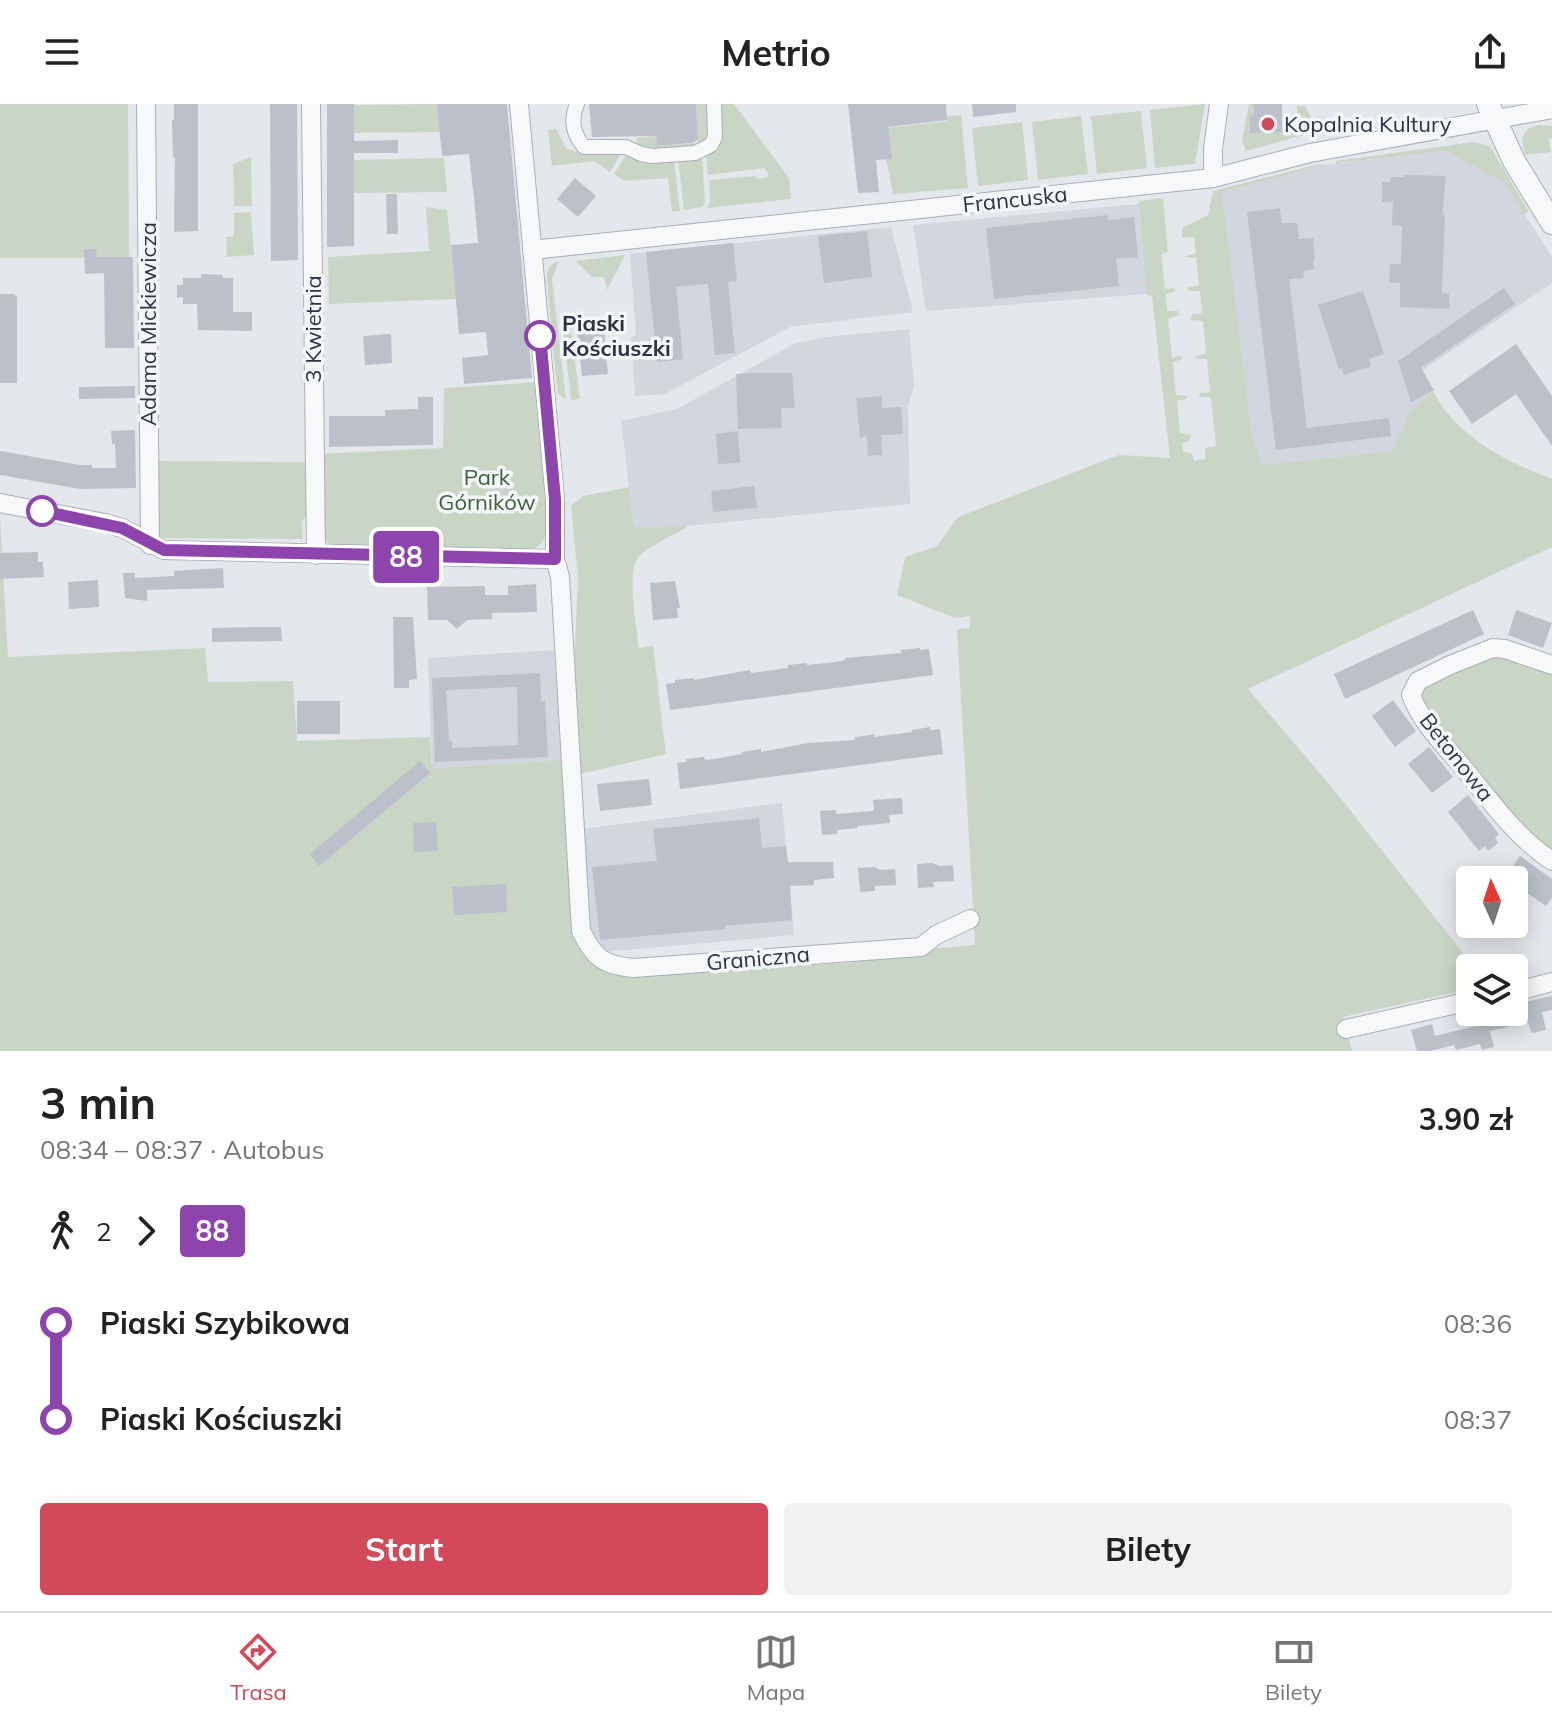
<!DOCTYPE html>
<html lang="pl">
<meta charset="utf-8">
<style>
:root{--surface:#fff;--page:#f2f2f2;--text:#222;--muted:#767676;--line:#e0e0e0;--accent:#d1495b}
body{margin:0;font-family:Mulish,sans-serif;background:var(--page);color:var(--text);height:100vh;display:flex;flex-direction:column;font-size:30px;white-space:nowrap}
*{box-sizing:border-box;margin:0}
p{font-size:26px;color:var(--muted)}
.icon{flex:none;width:44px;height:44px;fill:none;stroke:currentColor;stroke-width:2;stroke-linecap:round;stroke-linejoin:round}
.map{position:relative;height:947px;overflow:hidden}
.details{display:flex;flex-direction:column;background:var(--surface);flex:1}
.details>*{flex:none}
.badge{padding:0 16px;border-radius:6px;font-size:28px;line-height:52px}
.needle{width:52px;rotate:357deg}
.controls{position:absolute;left:1456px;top:762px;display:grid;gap:16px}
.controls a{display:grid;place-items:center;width:72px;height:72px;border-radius:8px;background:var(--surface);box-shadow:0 4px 20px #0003;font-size:40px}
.map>.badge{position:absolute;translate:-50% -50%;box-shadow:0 0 0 4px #fff}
.legs{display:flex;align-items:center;gap:12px;height:88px;padding:0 40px;font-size:26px}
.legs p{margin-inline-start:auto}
.overview{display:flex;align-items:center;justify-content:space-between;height:136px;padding:0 40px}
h1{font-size:44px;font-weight:700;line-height:60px}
.button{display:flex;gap:16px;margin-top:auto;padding:16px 40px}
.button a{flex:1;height:92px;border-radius:8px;background:var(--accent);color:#fff;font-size:32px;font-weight:700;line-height:92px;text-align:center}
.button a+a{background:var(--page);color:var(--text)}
ul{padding:0 40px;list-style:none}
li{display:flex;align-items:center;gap:28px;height:96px;font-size:30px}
li i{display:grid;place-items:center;width:12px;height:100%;margin:0 10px;background:currentColor}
li i::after{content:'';width:20px;height:20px;margin:-10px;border:6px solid;border-radius:50%;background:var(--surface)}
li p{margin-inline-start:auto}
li:first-child i{background:linear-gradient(#0000 50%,currentColor 0)}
li:last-child i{background:linear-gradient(currentColor 50%,#0000 0)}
header{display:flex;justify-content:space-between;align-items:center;height:104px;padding:0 40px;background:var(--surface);font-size:36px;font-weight:700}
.tab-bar{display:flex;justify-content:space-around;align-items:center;height:112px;border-top:2px solid var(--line);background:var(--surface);font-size:22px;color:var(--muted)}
.tab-bar a{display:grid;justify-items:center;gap:4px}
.tab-bar .active{color:var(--accent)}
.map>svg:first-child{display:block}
.built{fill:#d2d6de}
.green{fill:#c9d6c5}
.building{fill:#bbc0ca;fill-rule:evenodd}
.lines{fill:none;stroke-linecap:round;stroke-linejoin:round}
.pedestrian-casing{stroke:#a9aeb7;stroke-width:16}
.minor-casing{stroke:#a9aeb7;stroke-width:20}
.tertiary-casing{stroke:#a9aeb7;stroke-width:24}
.pedestrian{stroke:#f7f8fa;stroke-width:14}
.minor{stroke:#f7f8fa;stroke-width:18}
.tertiary{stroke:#f7f8fa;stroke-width:22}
.line-1-casing{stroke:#fff;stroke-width:18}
.line-1{stroke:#8e44ad;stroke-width:12}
.poi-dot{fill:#d1495b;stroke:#f4f6f9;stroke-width:3}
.stop-1-dot{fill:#fff;stroke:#8e44ad;stroke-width:4}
.labels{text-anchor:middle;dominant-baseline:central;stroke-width:7;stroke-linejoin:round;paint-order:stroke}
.poi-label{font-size:22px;fill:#2b3445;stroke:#f4f6f9;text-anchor:start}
.street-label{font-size:22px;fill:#2b3445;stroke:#f4f6f9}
.stop-label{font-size:22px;font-weight:bold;fill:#2b3445;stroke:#f4f6f9;text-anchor:start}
.park-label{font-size:22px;fill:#3f6138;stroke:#f4f6f9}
</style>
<header><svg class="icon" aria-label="menu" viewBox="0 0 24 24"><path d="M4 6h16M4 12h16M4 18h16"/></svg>Metrio<svg class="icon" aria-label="share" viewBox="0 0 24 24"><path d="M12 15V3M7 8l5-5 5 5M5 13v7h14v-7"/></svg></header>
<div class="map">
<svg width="1552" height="947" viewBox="0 0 1552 947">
<rect width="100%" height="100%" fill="#e4e7ec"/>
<g class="built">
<path d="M1446,47L1505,79L1552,153V179L1423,266L1433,287L1411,306L1392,347L1261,361L1251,325L1222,88L1322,61Z"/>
<path d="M1139,100L1146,190L926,207L913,121Z"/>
<path d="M891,123L913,208L790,223L665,290L635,292L631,234L636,230L630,150Z"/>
<path d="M909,225L914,281L908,303L910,400L688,422L634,423L621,317L677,305L794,240L826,233Z"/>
<path d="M554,546L561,656L432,664L428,554Z"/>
<path d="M782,699L794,831L603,848L592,836L583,725Z"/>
</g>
<g class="green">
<path d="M0,0H128L129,154H0Z"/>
<path d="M437,0L440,28L354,29V1Z"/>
<path d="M696,0H709V29L702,42L649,47L638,40L636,34L656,32L657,42L698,39Z"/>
<path d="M719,0H734L789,74L791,95L707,104L710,98L709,76L756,72L757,75L767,74L769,71L764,64L708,71L706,50Z"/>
<path d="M1205,0L1195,60L1155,64L1150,6Z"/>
<path d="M1249,0H1254V11L1250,12V29L1286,28V11L1297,10V2H1305L1312,16L1318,12L1336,24L1296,33L1246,47L1242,36Z"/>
<path d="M1141,7L1147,64L1097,70L1091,12Z"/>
<path d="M961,11L968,84L893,90L882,33L887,24L947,17V12Z"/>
<path d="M1081,12L1088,70L1038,76L1032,18Z"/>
<path d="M1022,18L1028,76L978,82L972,24Z"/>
<path d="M1538,21L1552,22V34L1549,35L1551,48L1525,51L1522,33L1528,25Z"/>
<path d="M556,25L566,44L578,49L622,48L610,68L594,57L552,62L548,26Z"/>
<path d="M1474,38L1490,42L1529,108L1524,110L1505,79L1446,47L1336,59V57Z"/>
<path d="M627,49L674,56L680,107L672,108L668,74L624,77L614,70Z"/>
<path d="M702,51L705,99L702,103L684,106L678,55Z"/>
<path d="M251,53L252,102H234L233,60Z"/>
<path d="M444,54L447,88L354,89V56Z"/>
<path d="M1320,60L1322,61L1222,88L1251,325L1261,361L1392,347L1411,306L1433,287C1456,332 1506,358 1552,375V443L1248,585L1334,686L1475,864H1470V885L1343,913L1352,947H0V414L8,553L205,544L208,578L293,577L297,637L430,633L432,664L561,656L572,825L583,849L655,870L849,859L916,846L975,841L957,525L970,524V512L955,514L897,491L905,453L937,442L958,413L1119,351L1170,354L1152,192L1146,190L1139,97L1163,94L1168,148L1161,150L1165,185L1174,184L1176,187L1166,190L1167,207H1178L1179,211L1168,215L1172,253L1181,252L1183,255L1173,258L1176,291L1187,292L1186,295L1177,297L1180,329L1191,331L1189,337L1182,339L1183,347L1192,350L1194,357L1205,355V344L1216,342L1211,293H1199L1200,289L1210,288L1207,255H1197L1195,253L1206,249L1203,217L1191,216L1192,210L1202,209L1200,187H1189L1187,184L1199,181L1196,154L1184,153L1196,149L1194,133L1182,134V124L1208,111L1213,87Z"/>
<path d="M426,103L447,106L456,195L329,200L328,153L429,147Z"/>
<path d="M251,108L254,151L225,153L227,149L226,133L234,132V109Z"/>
<path d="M625,151L607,186L604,173H592L575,157Z"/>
<path d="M559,157L552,175L566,295L558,290L552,236L557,235L555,224L551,223L547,172C547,163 551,160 559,157Z"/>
<path d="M562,219H570L580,295L571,296Z"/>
<path d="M541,278L550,414C547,429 546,439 531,446L340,445L328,439L323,432L318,350L443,344L444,284Z"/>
<path d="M157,357L305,358L307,410L302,418L303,435L158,434Z"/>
<path d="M629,383L634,423L688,422C672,432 655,439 640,451C625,463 637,524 639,544L653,542L666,650L580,670L573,589L578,474L571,402L583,392Z"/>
<path d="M1487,552H1498L1552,566V750L1537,739L1440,624L1423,601L1422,589L1426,582Z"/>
</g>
<g class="building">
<path d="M174,0H198V127L174,128L175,53H173L172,16H174Z"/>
<path d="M270,0H297L298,156L271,157Z"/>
<path d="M327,0H354V37L398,36V49H354V142L327,143Z"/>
<path d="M437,0H507L532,274L464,280L462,254L488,251L486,228L459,230L451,141L478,139L474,94L469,50L442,52Z"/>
<path d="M589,0H696L698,36L692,39L657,42L656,32L592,33Z"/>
<path d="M848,0H946L947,16L888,23L892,55L876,56L879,88L858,89Z"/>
<path d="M972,0H1016V8L973,13Z"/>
<path d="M1254,0H1282V11H1286V28L1250,29V12L1254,11Z"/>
<path d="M1404,71L1446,72L1442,114L1445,109L1442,189L1449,190V205L1400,203V179L1389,178L1390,160H1401L1402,122L1392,121L1393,98H1382V78H1391V73H1404Z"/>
<path d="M575,74L596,92L578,113L557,95Z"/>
<path d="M386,90H397L398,130H387Z"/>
<path d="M1280,104L1282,119H1297L1299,135L1313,134L1315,156H1313L1314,165L1303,167L1304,174L1289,175L1307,324L1389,314L1391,332L1276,346L1247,108Z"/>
<path d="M1107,111L1108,116L1134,113L1138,153L1116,155L1119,182L994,195L986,124Z"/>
<path d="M867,127L872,173L824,179L818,132Z"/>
<path d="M733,139L737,177L728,178L735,249L715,251L708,180L676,183L683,255L657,258L646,148Z"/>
<path d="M84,145H96L97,153H133L134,244H105L104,169L85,170Z"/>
<path d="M201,170L223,171V174H233V208H252V227L198,226L197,200H183V193L177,194V181H183V174H201Z"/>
<path d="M1504,184L1515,200L1421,264L1434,286L1411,298L1398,257Z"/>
<path d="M1363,187L1384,250L1369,255L1371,262L1344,271L1342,264L1339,265L1318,201Z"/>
<path d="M0,190H14L17,193V279H0Z"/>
<path d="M603,214L608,270L582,272L576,217Z"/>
<path d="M391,230L392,259L365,261L363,232Z"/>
<path d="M1516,240L1552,292V342L1516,290L1472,320L1449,287Z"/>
<path d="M753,269H792L795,304H781L782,324L738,325L736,270Z"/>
<path d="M135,282V294L79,295V283Z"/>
<path d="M882,292V304L901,303L903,330L881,331L882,351L868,352L867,332L860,333L856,294Z"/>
<path d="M418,293H433V341L329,343V312H385V306L418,305Z"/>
<path d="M135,326L136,384L80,385L0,371V347L80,361H92V364H116L115,340H112L111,327Z"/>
<path d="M738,327L740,359L718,360L716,330Z"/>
<path d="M754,382L757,404L713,408L711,387Z"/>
<path d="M38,448V458H43L44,473L0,475V449Z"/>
<path d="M223,464L224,484L147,486V497L125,494L123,469H135V474L174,472V467Z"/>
<path d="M98,476L99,503L69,505L68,478Z"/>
<path d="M675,477L680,504H677L678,514L653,516L650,479Z"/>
<path d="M536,480L537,508L492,509V515L467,516L457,525L447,516H428L427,483L485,482V491H508V482Z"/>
<path d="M1473,506L1484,530L1345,595L1334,570Z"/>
<path d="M1516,506L1552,519L1543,544L1508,531Z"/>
<path d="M393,513H413L417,575L409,576V584H394Z"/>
<path d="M256,523H281L282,537L212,538V524Z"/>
<path d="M920,544V546L929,545L933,571L670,606L666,580L675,579V576L694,574V576L750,566L751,569L788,564V561L807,559V561L836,558L845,556V554L901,549V546Z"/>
<path d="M540,569L541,597H545L548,653L435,658L432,574ZM517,583L518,641L452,644V637H449L446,586Z"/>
<path d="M1393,596L1416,627L1395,643L1372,612Z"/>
<rect x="297" y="597" width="43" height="33"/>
<path d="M930,623V626L940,625L943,650L680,685L677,659L686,658V655L704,653L705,656L714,655L742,650V648L761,645V648L808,639L855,636V633L864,632L874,630V633L912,628V626Z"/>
<path d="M1429,643L1453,673L1432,689L1408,660Z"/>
<path d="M420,657L430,669L319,762L310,750Z"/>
<path d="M649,675L652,701L600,707L597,680Z"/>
<path d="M1468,691L1499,730L1495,734L1498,739L1488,747L1485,742L1479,747L1448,708Z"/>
<path d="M902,694L903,710L889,711L890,719L858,722V724L837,726V730L822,731L820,707L836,706V710L874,707L873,696Z"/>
<path d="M759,714L762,744L786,742L788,758H833L834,774L814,776V781L790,782L792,816L725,822V825L600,836L592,763L657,757L653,725Z"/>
<path d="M436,718L438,747L414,748L413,719Z"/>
<path d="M1520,752L1552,775V794L1546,802L1514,780V776L1505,774Z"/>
<path d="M932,759L939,762L953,761L954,777L933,778L934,783L918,784L917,760Z"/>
<path d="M874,763L880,766L895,765L896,781L875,782V787L860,788L858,764Z"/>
<path d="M506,780L507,808L454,811L452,783Z"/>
<path d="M1552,892V906L1542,908L1546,926L1532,929L1528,918L1490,927L1494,943L1482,946L1480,940L1456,946L1454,941L1430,947H1417L1411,926L1432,920L1435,932L1476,922L1473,912L1485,908H1514V900Z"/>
</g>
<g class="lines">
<g class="pedestrian-casing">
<path id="pedestrian" d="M577,0C570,16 573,30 584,43H626L641,50L652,52L695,49L711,41L715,33L714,0"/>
</g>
<g class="minor-casing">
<g id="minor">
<path d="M146,0L150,441"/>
<path d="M311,0L316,451"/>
<path d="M519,0L555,395V455L560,473L581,827C594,854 603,861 633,864L921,843L936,831L970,815"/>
<path d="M1213,74V45L1219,0"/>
<path d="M532,146L1213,74L1310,49L1552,5"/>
<path d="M0,399L105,419L122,424L164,446L555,455"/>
<path d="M1552,561L1505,545L1493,544L1450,561L1418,577L1411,591C1421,619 1447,644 1466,667C1492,699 1517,734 1552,757"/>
<path d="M1514,888L1552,878"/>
<path d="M1346,925L1470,897"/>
</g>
</g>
<g class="tertiary-casing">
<path id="tertiary" d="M1488,0L1514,57L1552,119"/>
</g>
<use href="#pedestrian" class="pedestrian"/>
<use href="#minor" class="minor"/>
<use href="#tertiary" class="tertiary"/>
</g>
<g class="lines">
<g class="line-1-casing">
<path id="line-1" d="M42,407L122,424L164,446L555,455V395L540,232"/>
</g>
<use href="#line-1" class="line-1"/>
</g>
<circle class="poi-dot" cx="1268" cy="20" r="8"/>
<g class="stop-1-dot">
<circle cx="540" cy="232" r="14"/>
<circle cx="42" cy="407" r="14"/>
</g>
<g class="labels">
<g class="poi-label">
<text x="1284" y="20">Kopalnia Kultury</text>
</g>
<g class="street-label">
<text transform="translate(1015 95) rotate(-6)">Francuska</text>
<text transform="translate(148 220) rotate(-90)">Adama Mickiewicza</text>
<text transform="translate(313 225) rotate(-90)">3 Kwietnia</text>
<text transform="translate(1457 653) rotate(52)">Betonowa</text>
<text transform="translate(758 854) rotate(-5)">Graniczna</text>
</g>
<g class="stop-label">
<text x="562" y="219">Piaski<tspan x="562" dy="25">Kościuszki</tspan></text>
</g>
<g class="park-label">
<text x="487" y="373">Park<tspan x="487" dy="25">Górników</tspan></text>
</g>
</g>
</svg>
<div class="controls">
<a><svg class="needle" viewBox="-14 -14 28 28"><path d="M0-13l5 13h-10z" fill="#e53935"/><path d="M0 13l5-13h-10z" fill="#767676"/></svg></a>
<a><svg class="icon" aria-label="layers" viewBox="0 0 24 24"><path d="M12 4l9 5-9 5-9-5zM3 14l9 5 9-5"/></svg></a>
</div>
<b class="badge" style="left:406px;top:453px;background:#8e44ad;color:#fff">88</b>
</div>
<section class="details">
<div class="overview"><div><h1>3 min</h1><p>08:34 – 08:37 · Autobus</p></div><b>3.90 zł</b></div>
<div class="legs"><svg class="icon" aria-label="walk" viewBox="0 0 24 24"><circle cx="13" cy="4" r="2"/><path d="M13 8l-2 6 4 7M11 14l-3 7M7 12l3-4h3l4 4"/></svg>2<svg class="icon" aria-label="forward" viewBox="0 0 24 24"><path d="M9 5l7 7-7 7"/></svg><b class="badge" style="background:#8e44ad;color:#fff">88</b></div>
<ul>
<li><i style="color:#8e44ad"></i><b>Piaski Szybikowa</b><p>08:36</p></li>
<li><i style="color:#8e44ad"></i><b>Piaski Kościuszki</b><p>08:37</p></li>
</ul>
<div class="button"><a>Start</a><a>Bilety</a></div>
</section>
<nav class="tab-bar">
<a class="active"><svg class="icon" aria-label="directions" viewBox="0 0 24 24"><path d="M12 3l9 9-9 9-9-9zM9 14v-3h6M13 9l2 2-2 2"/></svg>Trasa</a>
<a><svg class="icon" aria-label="map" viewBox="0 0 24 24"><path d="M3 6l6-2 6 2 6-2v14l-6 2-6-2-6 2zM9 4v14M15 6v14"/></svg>Mapa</a>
<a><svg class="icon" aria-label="tickets" viewBox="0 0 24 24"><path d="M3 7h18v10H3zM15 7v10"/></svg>Bilety</a>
</nav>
